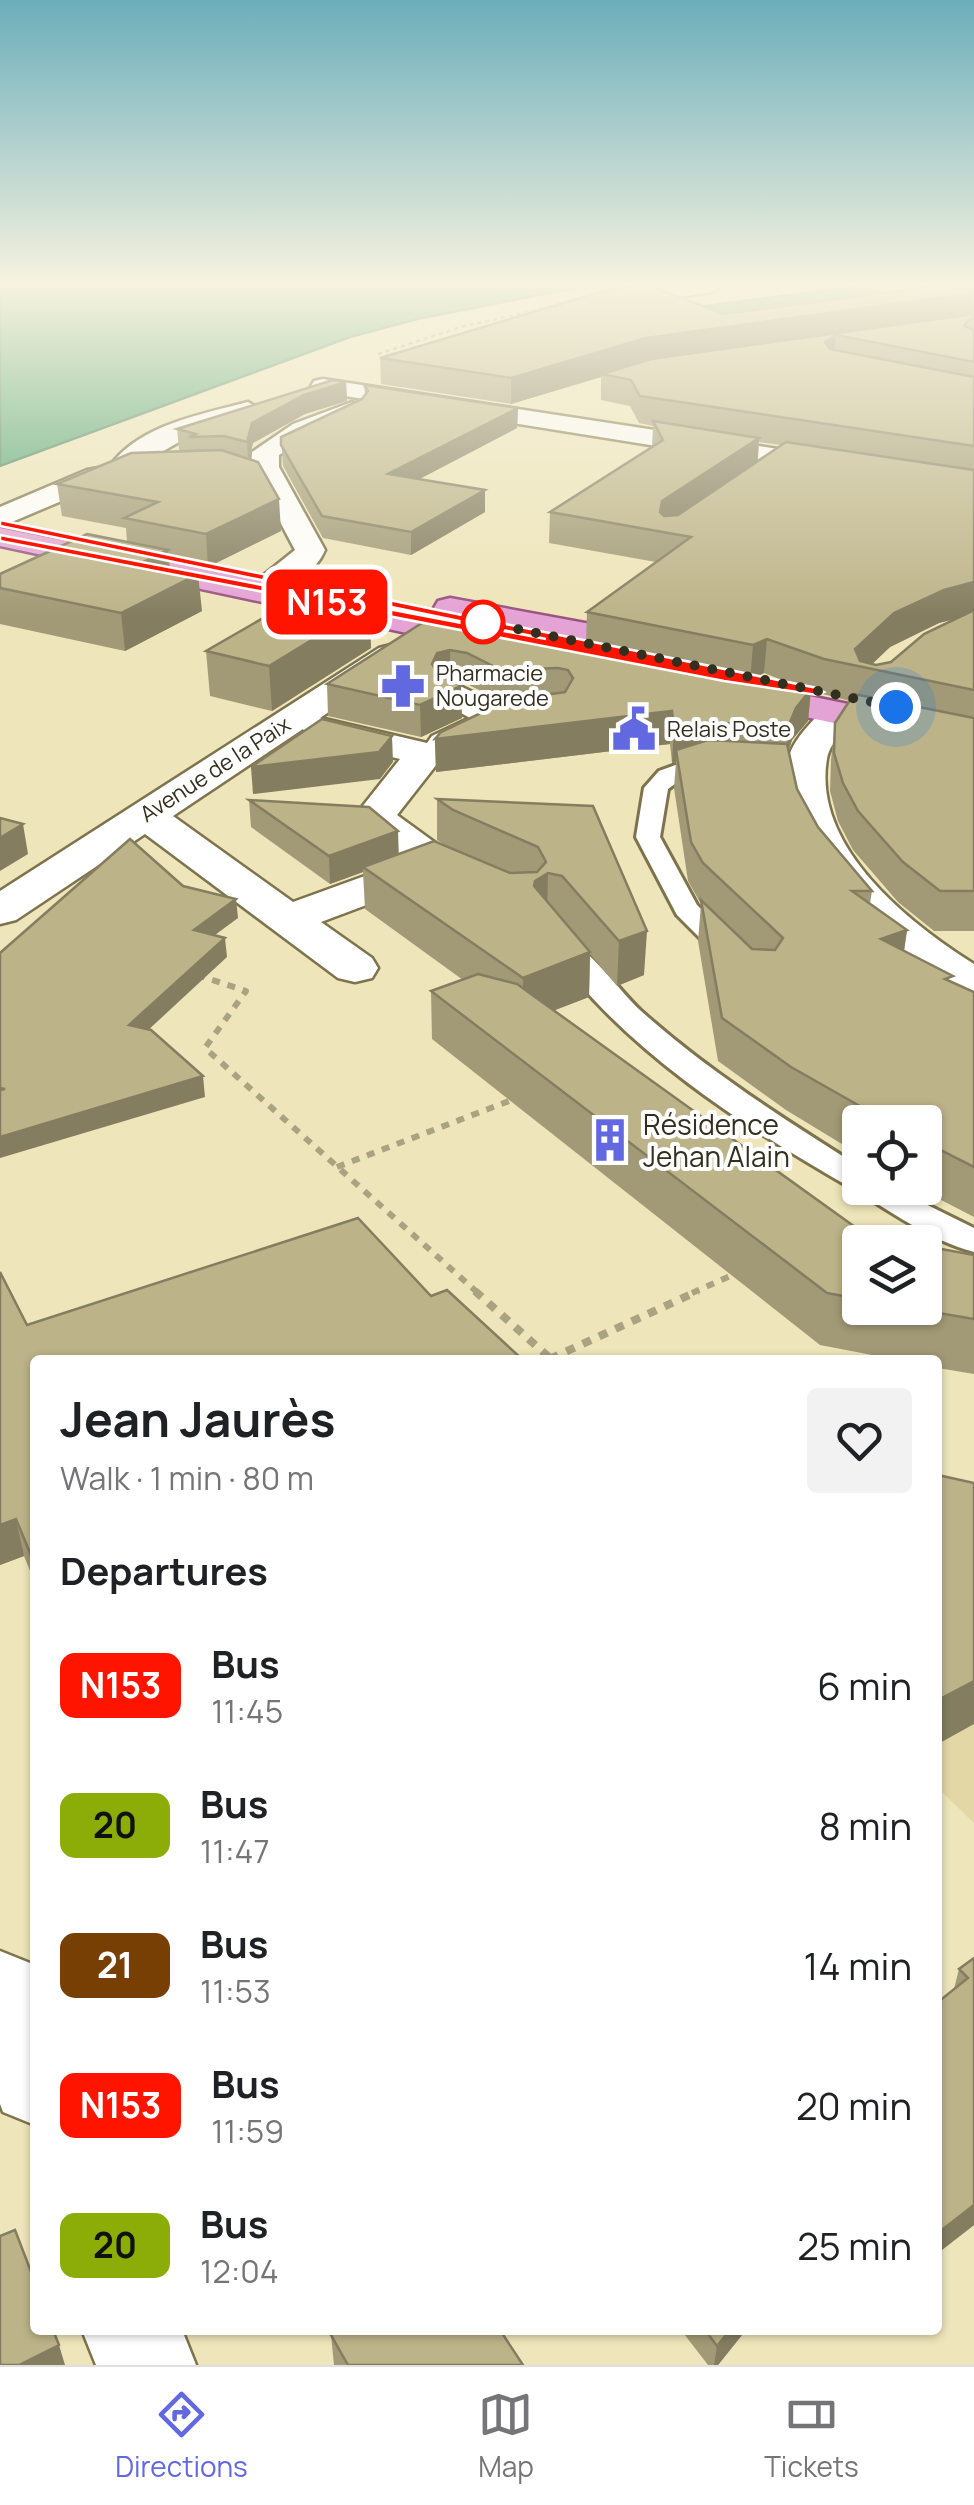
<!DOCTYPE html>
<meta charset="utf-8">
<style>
:root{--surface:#fff;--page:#f2f2f2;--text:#202124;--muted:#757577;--line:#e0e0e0;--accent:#6268e0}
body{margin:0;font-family:Manrope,sans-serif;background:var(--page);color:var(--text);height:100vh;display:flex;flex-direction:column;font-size:38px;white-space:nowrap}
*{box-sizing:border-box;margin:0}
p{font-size:32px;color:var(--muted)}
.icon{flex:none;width:55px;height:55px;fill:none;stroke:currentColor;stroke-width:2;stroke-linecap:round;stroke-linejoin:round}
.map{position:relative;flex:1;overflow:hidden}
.panel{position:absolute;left:30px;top:1355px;width:912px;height:980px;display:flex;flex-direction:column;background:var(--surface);border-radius:10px;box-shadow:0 2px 8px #0004}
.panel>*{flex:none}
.badge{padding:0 20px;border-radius:15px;font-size:35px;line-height:65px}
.controls{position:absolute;left:842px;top:1105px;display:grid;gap:20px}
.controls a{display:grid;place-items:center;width:100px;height:100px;border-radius:10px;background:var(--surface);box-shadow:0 2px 8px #0004;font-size:50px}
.you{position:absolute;width:50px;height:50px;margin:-25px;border:8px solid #fff;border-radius:50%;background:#1a73e8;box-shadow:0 0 0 15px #1a73e833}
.map>.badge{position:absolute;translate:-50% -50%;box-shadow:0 0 0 5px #fff}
h2{padding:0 30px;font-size:38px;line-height:90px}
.round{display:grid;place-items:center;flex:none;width:105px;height:105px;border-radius:10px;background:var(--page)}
.head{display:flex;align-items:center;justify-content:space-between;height:170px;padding:0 30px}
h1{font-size:48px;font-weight:700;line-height:75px}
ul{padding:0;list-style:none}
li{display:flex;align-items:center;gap:30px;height:140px;padding:0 30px}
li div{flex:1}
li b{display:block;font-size:38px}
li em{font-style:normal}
li .badge{min-width:110px;font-weight:700;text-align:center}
.tab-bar{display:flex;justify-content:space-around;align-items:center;height:140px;border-top:2px solid var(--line);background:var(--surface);font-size:28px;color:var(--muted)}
.tab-bar a{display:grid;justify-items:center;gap:5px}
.tab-bar .selected{color:var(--accent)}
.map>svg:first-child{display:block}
.built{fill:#e3d7a5}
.water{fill:#4fa474;stroke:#46815a;stroke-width:2.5}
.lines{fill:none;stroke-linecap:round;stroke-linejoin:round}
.service-casing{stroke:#7d744d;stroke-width:6}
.minor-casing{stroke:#7d744d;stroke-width:5}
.primary-casing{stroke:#9a5383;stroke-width:5}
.path-far2{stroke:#a9a381;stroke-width:2.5;stroke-dasharray:4 4;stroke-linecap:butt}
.path-far1{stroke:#a9a381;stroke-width:6;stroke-dasharray:8 8;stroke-linecap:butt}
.path{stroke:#a9a381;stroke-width:8;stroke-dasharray:9 9;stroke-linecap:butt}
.service{fill:#fff;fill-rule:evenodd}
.minor{fill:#fff;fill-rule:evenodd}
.primary{fill:#e4a3d5;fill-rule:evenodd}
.wall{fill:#a29a76;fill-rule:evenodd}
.shaded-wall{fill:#847d60}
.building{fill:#bcb389;stroke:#847d60;stroke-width:2.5}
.line{fill:#ff1400;stroke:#fff;stroke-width:2.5}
.walk{stroke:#322f1e;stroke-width:10;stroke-dasharray:0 18}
.stop-dot{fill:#fff;stroke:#ff1400;stroke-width:5}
.labels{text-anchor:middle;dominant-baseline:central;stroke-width:8;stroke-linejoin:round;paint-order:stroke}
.far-poi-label{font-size:22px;fill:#322f1e;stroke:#fff;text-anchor:start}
.far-street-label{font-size:22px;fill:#322f1e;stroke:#fff}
.poi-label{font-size:28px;fill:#322f1e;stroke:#fff;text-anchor:start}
</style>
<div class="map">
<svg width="974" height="2365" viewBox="0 0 974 2365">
<rect width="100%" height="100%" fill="#eee5ba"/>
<path class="built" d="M938,1500L974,1507V1823L938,1788Z"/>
<g class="water">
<path d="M0,286H585L417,319L350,337L0,466Z"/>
<path d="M860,286L905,300L730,323L690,308Z"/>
</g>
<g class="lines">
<g class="service-casing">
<g id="service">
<path d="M717,759L725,761L729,766L725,771L686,776L668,789L660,837L697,905L744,952L730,960L720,958L677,915L636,837L644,788L659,771L681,763Z"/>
<path d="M564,938C585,943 622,994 641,1011C708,1071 784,1119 860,1167V1188H893L974,1228V1252C929,1240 891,1211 853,1189C745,1127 623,1050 550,946Z"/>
</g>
</g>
<g class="minor-casing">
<g id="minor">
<path d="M669,286H721L711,292L593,310L582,304L593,298Z"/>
<path d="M323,379L974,479V497L314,391L311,386L314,381Z"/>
<path d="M248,402L261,410L257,415L186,438L137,466L141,471L137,477L104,483L0,527V507L87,470L110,466C139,425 202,414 248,402Z"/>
<path d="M352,402L361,405L365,410L361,415L311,436L279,455V467L325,550C316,572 288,591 265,585L260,578L295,550L251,467L252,452L293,424Z"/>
<path d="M391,645L403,648L408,655L403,662L320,718L427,743L432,736L470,718L441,702L436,694L441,686L454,683L511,711L517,719L511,727L458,752L444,755L397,815L452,855L458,864L452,873L321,922L372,958L378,968L372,978L355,982L338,978L145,834L16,920L0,924V891L379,648ZM303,729L308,737L400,759L354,817L406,861L293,902L173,816Z"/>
<path d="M839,703L852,706L858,714C848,728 830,741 827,759C812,847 909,923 974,964V999C898,980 764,840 789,756C795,737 813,721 826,706Z"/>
<path d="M0,1951L30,1963L35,1974V2125L3,2112L0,2104Z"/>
<path d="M82,2330H182L196,2365H96Z"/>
</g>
</g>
<g class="primary-casing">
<g id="primary">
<path d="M0,528L307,589L503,634L508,641L503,648L491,651L0,546Z"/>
<path d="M450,598L661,637L673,640L678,647L673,654L661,657L438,615L434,608L438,601Z"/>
<path d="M737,681L974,730V752L724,700L719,692L724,684Z"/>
</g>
</g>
<path class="path-far2" d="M378,354L461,327L554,306"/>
<g class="path-far1">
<path d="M197,975L246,991L205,1048L478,1293"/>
<path d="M337,1167L509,1101"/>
<path d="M692,1293L730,1276"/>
</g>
<g class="path">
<path d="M475,1291L552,1360"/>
<path d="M550,1359L698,1291"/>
</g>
<use href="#service" class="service"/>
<use href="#minor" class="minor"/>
<use href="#primary" class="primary"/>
</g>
<g class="wall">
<path d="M974,286V931H934L898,902L853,850L838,821L830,791L831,760L835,723L850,701L811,691L808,721L792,740L789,750L797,789L818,827L872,891L870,904L907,930L904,951L952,982L974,992V1217L918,1188H925V1122H860V1155L786,1110L718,1061L698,941L701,904L688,881L674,788L676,762L672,763L670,744L436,772L435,739L506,701H501L467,684L454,682L462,718L421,737L328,716L327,684L422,623L551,641L586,642L587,612L656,562L549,543L550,512L652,447L653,426L639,423L630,406L601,400V377L511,404L381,384L380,358L724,314ZM759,442L781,445L758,461ZM957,618L891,662L876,665L872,664L890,647L939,623ZM764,673L797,686L756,677Z"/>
<path d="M346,382L347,401L305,414L253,443L249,459L281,531L208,567L169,559L170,568L202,611L125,651L0,624V574L127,542L126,528L62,516L57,484L184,451L179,450L177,429Z"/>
<path d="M364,385L518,408L517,428L419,479L485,512L411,555L323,538L283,466L281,437L362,399L365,395Z"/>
<path d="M369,605L371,648L272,711L210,696L206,651Z"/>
<path d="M437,799L593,806L644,975L617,986L590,954L589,997L554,1010L860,1242V1308H925L974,1255V1374L938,1368V1360H898L820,1345L432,1039L431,991L463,980L365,909L363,872L330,884L251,827L249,800L398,831V854L446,846L437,840Z"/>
<path d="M431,1296L523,1360H35V1583L24,1556L0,1565L27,1325Z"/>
<path d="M974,1958V2225L938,2253V2002L954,1989L959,1969Z"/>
<path d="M681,2330H746L718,2365H708Z"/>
<path d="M331,2335L523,2365H334Z"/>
</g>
<g class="shaded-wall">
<path d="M974,293L973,316L836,336L834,360L602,374L601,377L511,404V378L646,338Z"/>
<path d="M346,382L347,401L305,414L253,443L248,462L247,442L252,423L304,395Z"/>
<path d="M518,408L517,428L389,495L388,474Z"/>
<path d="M759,438L757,466L659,531L662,501Z"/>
<path d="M485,490V512L411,555V532Z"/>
<path d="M279,499L281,531L208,567L206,534Z"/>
<path d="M168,550L171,586L143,562Z"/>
<path d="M198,574L202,611L125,651L121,613Z"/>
<path d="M974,582V614L939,623L890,647L868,668L853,665L855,649L894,613L944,590Z"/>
<path d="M369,605L371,648L272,711L269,666Z"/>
<path d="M767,639L764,673L750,680L753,645Z"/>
<path d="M450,650V681L438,684L432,664L437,653Z"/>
<path d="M461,686L462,718L421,737L420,705Z"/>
<path d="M811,689L808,721L792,740L785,760L788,727L796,708Z"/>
<path d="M672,711L670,744L436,772L435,739Z"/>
<path d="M708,722L705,755L676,750V762L672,763L674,730Z"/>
<path d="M392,736L393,762L380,779L253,794L251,767Z"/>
<path d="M23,824L28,854L0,871V838Z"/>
<path d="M398,831L399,860L363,867V872L330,884L329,856Z"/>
<path d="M548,873L547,916L534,886L535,881Z"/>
<path d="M236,899L238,918L196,949L194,930Z"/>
<path d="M907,930L901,971L881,939Z"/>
<path d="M647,931L644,975L617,986L619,941Z"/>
<path d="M225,938L227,957L132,1045L129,1025Z"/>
<path d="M590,952L589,997L522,1023L523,978Z"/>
<path d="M203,1076L205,1097L0,1158V1137Z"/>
<path d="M16,1519L24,1556L0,1565V1525Z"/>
<path d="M974,1681V1724L938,1744V1700Z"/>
<path d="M974,2205V2225L938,2253V2233Z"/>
<path d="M730,2330H746L718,2365H714L717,2346Z"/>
<path d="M59,2345L65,2365H19Z"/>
</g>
<g class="building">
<path d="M642,286H650L724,314L934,286H974V293L646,338L511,378L380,358L607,290Z"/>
<path d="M974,314V319H969L964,326L974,330V362L836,335L825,342L830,349L974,377V446L640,396L631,380L602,374L651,359Z"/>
<path d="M333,380L346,382L304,395L252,423L247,442L224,436L189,437L196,434L177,429Z"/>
<path d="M364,385L518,408L388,474L485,490L411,532L322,516L281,445V437L362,399L368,391Z"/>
<path d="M653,421L759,438L662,501L660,512L664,516L678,515L786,442L974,470V582L944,590L894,613L855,649L860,661L876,665L891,662L924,634L974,610V690L824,659L767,639L753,645L587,612L691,537L550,512L663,440Z"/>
<path d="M221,450L258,462L279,499L206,534L124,518L158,502L57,484L131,453Z"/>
<path d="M87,534L168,550L143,562L198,574L121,613L0,588V574Z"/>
<path d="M308,592L369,605L269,666L206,651Z"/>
<path d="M445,620L551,641L557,637L811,689L796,708L788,727L708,722L674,730L672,711L435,739L441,732L508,700L565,692L573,678L568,670L558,668L501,670L467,653L450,650L437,653L432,664L439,674L461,686L420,705L327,684L422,623Z"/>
<path d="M854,694L974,718V891H940L903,862L858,811L843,783L834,753L835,723Z"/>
<path d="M322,719L392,736L379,752L251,767Z"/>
<path d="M708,740L787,744L797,789L818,827L872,891H852L907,930L881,939L953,976L945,979L974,992V1167L925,1142V1122H888L791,1067L722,1018L701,900L752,949L775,950L783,938L703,863L691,842L676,750Z"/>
<path d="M437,799L593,806L647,931L619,941L562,876L548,873L535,881L534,886L590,952L523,978L363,867L434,841L510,873L537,872L546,862L538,847L453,810Z"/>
<path d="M249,800L369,807L398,831L329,856Z"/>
<path d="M0,818L23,824L0,838Z"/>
<path d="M130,839L183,886L236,899L194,930L225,938L129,1025L151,1030L203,1076L0,1137V1090L5,1089L0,1088V953Z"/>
<path d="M478,974L517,984L869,1237L903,1242H860V1299L827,1293L431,991Z"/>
<path d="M358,1218L431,1296L447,1290L523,1360H381L378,1358L371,1360H35V1565L16,1519L0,1525V1272L27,1325Z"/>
<path d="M925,1246L974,1255V1319L909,1308H925Z"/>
<path d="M938,1475L974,1483V1681L938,1700Z"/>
<path d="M974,1958V2205L938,2233V2002L968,1978L959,1969Z"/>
<path d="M15,2230L35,2282V2330H53L59,2345L19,2365H0V2236Z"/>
<path d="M338,2330H500L523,2365H348L331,2335Z"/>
<path d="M705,2330H730L717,2346Z"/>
</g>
<linearGradient id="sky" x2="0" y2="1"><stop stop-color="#6baeba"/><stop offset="0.46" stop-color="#f7f3e0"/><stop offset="1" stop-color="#f7f3e0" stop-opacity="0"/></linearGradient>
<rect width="974" height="617" fill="url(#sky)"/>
<path class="line" d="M0,520L817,688L824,692L817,695L724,681L0,541V535L546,639L0,526Z"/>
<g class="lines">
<path class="walk" d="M483,622L896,707"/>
</g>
<defs>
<g id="pharmacy-bare" transform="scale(3.45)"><path d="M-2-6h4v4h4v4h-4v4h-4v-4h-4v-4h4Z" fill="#6268e0" stroke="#fff" stroke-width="2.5" paint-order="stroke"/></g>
<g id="civic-bare" transform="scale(3.45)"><path d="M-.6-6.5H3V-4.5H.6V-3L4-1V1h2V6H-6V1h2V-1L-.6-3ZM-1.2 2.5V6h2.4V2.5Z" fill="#6268e0" stroke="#fff" stroke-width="2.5" paint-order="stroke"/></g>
<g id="building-bare" transform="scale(3.45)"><path d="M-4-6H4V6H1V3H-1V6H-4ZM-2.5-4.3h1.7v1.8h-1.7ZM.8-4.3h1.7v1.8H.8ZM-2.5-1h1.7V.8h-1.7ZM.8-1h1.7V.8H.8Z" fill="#6268e0" stroke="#fff" stroke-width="2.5" paint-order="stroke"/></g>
</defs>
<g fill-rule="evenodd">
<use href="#pharmacy-bare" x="403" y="686"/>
<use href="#civic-bare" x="634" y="729"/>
<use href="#building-bare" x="610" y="1140"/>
</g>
<circle class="stop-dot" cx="483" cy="622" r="20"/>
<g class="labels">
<g class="far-poi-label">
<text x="436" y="673">Pharmacie<tspan x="436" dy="25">Nougarede</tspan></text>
<text x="667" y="729">Relais Poste</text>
</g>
<g class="far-street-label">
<text transform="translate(215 769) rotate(-33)">Avenue de la Paix</text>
</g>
<g class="poi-label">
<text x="643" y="1124">Résidence<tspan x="643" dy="32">Jehan Alain</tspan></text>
</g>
</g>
</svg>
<div class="controls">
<a><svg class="icon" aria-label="locate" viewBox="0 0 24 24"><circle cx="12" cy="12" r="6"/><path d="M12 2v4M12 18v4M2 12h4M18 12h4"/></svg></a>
<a><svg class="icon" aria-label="layers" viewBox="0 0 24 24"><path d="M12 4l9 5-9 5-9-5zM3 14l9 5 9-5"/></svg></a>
</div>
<div class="you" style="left:896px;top:707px"></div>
<b class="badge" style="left:327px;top:602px;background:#ff1400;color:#fff">N153</b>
<section class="panel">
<div class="head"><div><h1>Jean Jaurès</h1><p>Walk · 1 min · 80 m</p></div><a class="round"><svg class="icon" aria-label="heart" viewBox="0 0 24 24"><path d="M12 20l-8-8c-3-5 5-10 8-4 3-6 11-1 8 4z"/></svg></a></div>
<h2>Departures</h2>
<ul>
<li><span class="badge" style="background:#ff1400;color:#fff">N153</span><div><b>Bus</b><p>11:45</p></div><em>6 min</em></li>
<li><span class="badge" style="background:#8cad08;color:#111">20</span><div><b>Bus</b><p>11:47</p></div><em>8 min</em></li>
<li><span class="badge" style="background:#783f04;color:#fff">21</span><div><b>Bus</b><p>11:53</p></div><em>14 min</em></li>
<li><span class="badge" style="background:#ff1400;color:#fff">N153</span><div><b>Bus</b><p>11:59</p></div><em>20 min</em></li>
<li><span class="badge" style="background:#8cad08;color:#111">20</span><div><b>Bus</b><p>12:04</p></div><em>25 min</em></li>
</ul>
</section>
</div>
<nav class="tab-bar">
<a class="selected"><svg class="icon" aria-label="directions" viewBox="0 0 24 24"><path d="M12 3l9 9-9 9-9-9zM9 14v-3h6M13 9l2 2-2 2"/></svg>Directions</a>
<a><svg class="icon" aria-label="map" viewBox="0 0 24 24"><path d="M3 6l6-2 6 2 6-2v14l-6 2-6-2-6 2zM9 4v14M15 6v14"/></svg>Map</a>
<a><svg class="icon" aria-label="tickets" viewBox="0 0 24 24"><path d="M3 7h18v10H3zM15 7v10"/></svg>Tickets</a>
</nav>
